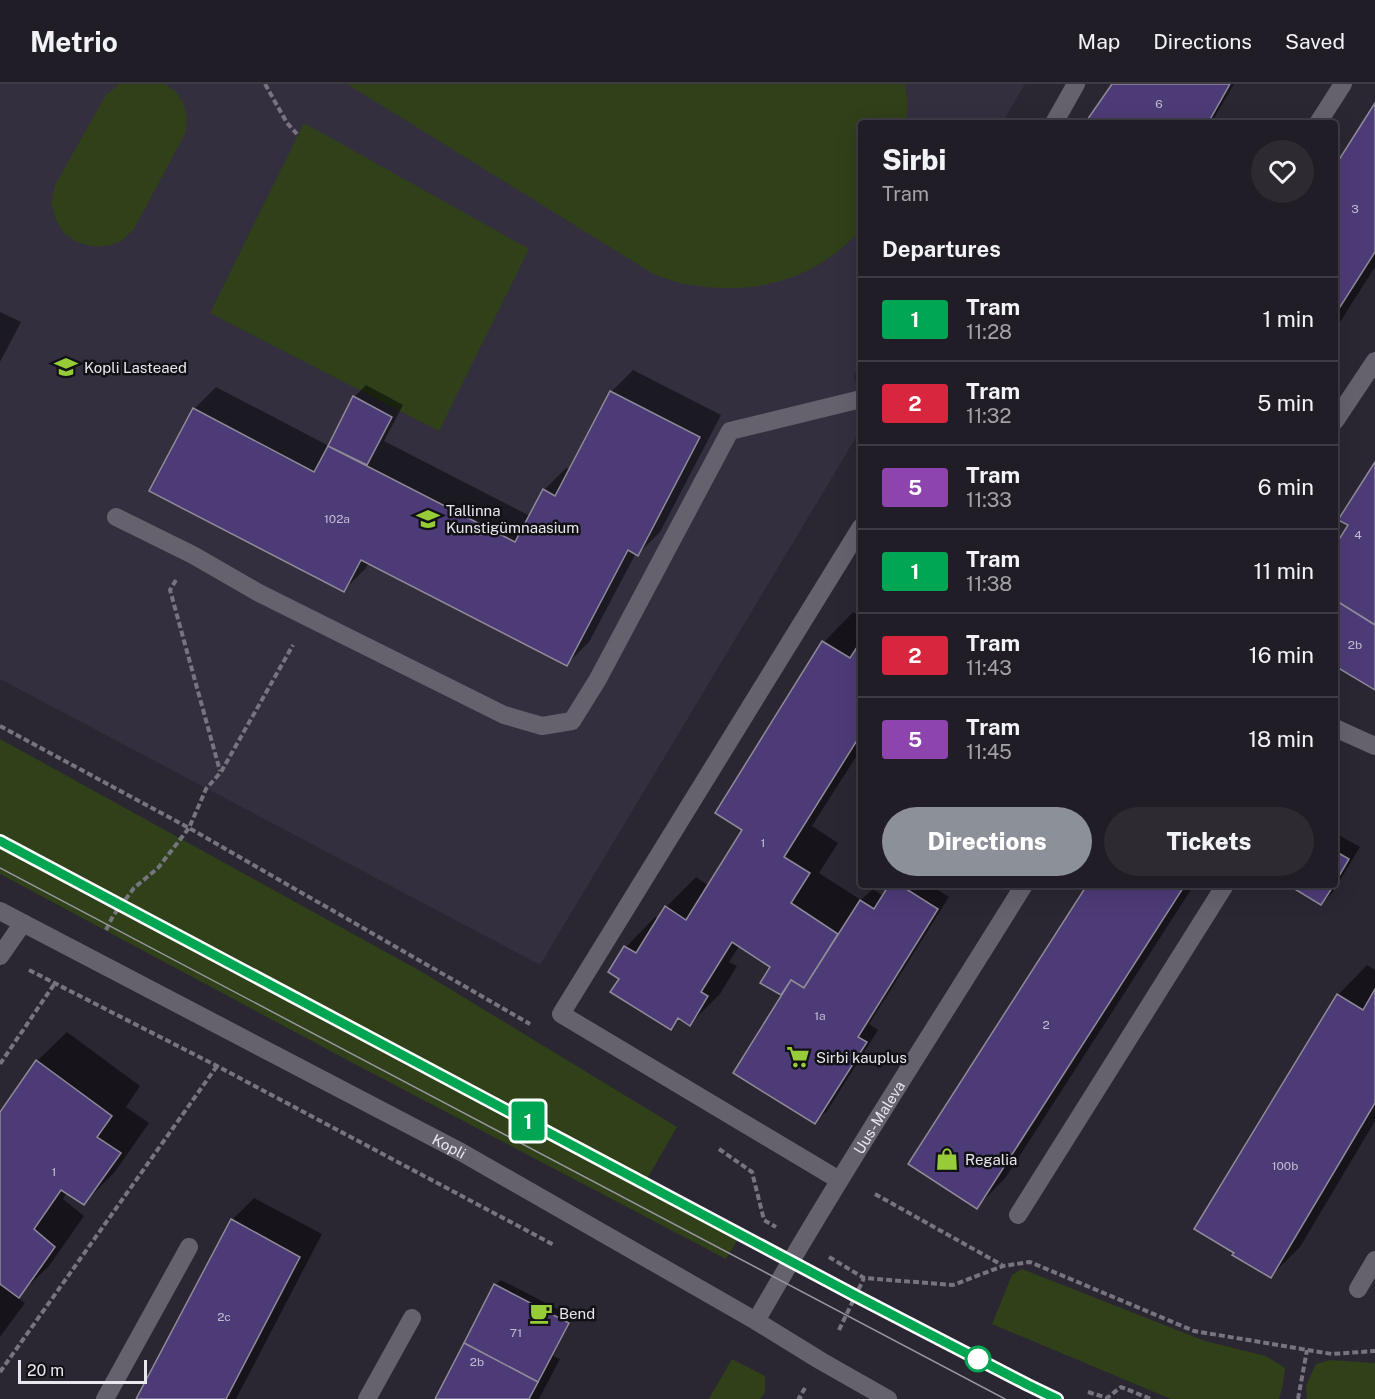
<!DOCTYPE html>
<meta charset="utf-8">
<style>
:root{--surface:#201d26;--page:#2d2a32;--text:#f1f3f6;--muted:#a2a2a7;--line:#3d3b43;--accent:#8c9099}
body{margin:0;font-family:"Public Sans",sans-serif;background:var(--page);color:var(--text);height:100vh;display:flex;flex-direction:column;font-size:22px;white-space:nowrap}
*{box-sizing:border-box;margin:0}
p{font-size:20px;color:var(--muted)}
.icon{flex:none;width:33px;height:33px;fill:none;stroke:currentColor;stroke-width:2;stroke-linecap:round;stroke-linejoin:round}
.map{position:relative;flex:1;overflow:hidden}
.panel{position:absolute;left:858px;top:36px;width:480px;height:768px;display:flex;flex-direction:column;background:var(--surface);border-radius:6px;box-shadow:0 6px 24px #0002,0 0 0 2px var(--line)}
.panel>*{flex:none}
.badge{padding:0 12px;border-radius:4px;font-size:21px;line-height:39px}
.scale{position:absolute;left:18px;bottom:15px;width:129px;box-sizing:border-box;padding-left:6px;border:3px solid #e8e7ee;border-top:0;font-size:16px;line-height:21px;white-space:nowrap;color:#e8e7ee;-webkit-text-stroke:4px #121116;paint-order:stroke}
.map>.badge{position:absolute;translate:-50% -50%;box-shadow:0 0 0 3px #fff}
h2{padding:0 24px;font-size:22px;line-height:54px}
.round{display:grid;place-items:center;flex:none;width:63px;height:63px;border-radius:32px;background:var(--page)}
.overview{display:flex;align-items:center;justify-content:space-between;height:102px;padding:0 24px}
h1{font-size:28px;font-weight:800;line-height:45px}
.action{display:flex;gap:12px;margin-top:auto;padding:12px 24px}
.action a{flex:1;height:69px;border-radius:36px;background:var(--accent);color:#fff;font-size:24px;font-weight:800;line-height:69px;text-align:center}
.action a+a{background:var(--page);color:var(--text)}
ul{padding:0;list-style:none}
li{display:flex;align-items:center;gap:18px;height:84px;padding:0 24px;border-top:2px solid var(--line)}
li div{flex:1}
li b{display:block;font-size:22px}
li em{font-style:normal}
li .badge{min-width:66px;font-weight:700;text-align:center}
header{display:flex;align-items:center;gap:36px;box-sizing:border-box;height:84px;padding:0 30px;background:var(--surface);border-bottom:2px solid var(--line)}
header strong{font-size:28px}
nav{display:flex;gap:33px;margin-inline-start:auto;font-size:21px}
.map>svg:first-child{display:block}
.built{fill:#332f3f}
.green{fill:#304019}
.shadow{fill:#0007}
.building{fill:#4d3b77;stroke:#8e8b99;stroke-width:1.5}
.lines{fill:none;stroke-linecap:round;stroke-linejoin:round}
.path{stroke:#76747e;stroke-width:4;stroke-dasharray:6 3;stroke-linecap:butt}
.service{stroke:#65626e;stroke-width:18}
.minor{stroke:#65626e;stroke-width:18}
.tertiary{stroke:#65626e;stroke-width:18}
.tram{stroke:#97959e;stroke-width:1.5}
.line-casing{stroke:#fff;stroke-width:14}
.line{stroke:#00a651;stroke-width:9}
.stop-dot{fill:#fff;stroke:#00a651;stroke-width:3}
.labels{text-anchor:middle;dominant-baseline:central;stroke-width:5;stroke-linejoin:round;paint-order:stroke}
.number-label{font-size:12px;fill:#c1bcd0}
.poi-label{font-size:15px;fill:#e8e7ee;stroke:#121116;text-anchor:start}
.street-label{font-size:15px;fill:#e8e7ee;stroke:#121116}
</style>
<header>
<strong>Metrio</strong>
<nav><a>Map</a><a>Directions</a><a>Saved</a></nav>
</header>
<div class="map">
<svg width="1375" height="1315" viewBox="0 0 1375 1315">
<rect width="100%" height="100%" fill="#2a2732"/>
<path class="built" d="M0,0H1025L1002,39H861V280L854,291L859,315L861,345L540,881L0,595Z"/>
<g class="green">
<path d="M119,0H165L176,8L184,20L187,33L186,48L134,145L121,157L108,162H91L75,157L64,149L56,136L51,119L55,101L106,11Z"/>
<path d="M347,0H905L907,15V39H861V145C856,152 850,156 844,162C801,200 747,210 691,201C679,200 667,194 655,191Z"/>
<path d="M304,39L529,165L439,347L210,229Z"/>
<path d="M0,655L422,888L677,1043L647,1095L743,1147L726,1175L351,978L0,790Z"/>
<path d="M1022,1185L1205,1257L1266,1272L1285,1284L1283,1300L1279,1315H1171L992,1240L1012,1191Z"/>
<path d="M732,1275L765,1292V1309L760,1315H709Z"/>
<path d="M1330,1276L1375,1279V1315H1307L1306,1302L1316,1280Z"/>
</g>
<g class="shadow">
<path d="M1114,0H1234L1211,39H1087Z"/>
<path d="M1375,22V183L1335,246V85Z"/>
<path d="M0,228L21,238L0,278Z"/>
<path d="M633,286L721,331L660,448L638,470L636,469L589,558L567,580L369,478L366,484L344,506L194,325L216,303L329,362L354,313L366,301L403,321L384,357L530,432L544,406L566,384L570,386L611,308Z"/>
<path d="M853,528L861,533V665L812,742L838,759L819,789L861,816L873,805L883,812L890,801H930L949,813L869,940L878,946L827,1027L815,1038L786,904L781,909L773,882L740,861L729,878L737,882L720,910L690,940L681,934L671,944L621,894L610,887L626,863L655,833L659,835L666,823L696,793L709,802L744,745L824,558Z"/>
<path d="M1335,749L1360,763L1333,808L1321,820L1291,801H1335Z"/>
<path d="M1089,801H1194L1006,1093L977,1123Z"/>
<path d="M1367,881L1375,886V1037L1300,1163L1271,1192L1338,911Z"/>
<path d="M67,948L140,1002L126,1023L149,1039L114,1089L84,1119L67,1108L63,1115L84,1132L49,1182L17,1213L25,1219L0,1253V1031L37,977Z"/>
<path d="M254,1114L322,1150L236,1315H138L232,1136Z"/>
<path d="M501,1196L573,1233L553,1272L560,1275L539,1315H436L495,1201Z"/>
</g>
<g class="building">
<path d="M1112,0H1230L1208,39H1085Z"/>
<path d="M1375,19V168L1335,231V82Z"/>
<path d="M610,307L700,353L638,472L628,466L567,582L361,476L344,508L149,407L193,324L314,388L328,362L515,458L543,405L555,412Z"/>
<path d="M353,312L392,333L367,381L328,362Z"/>
<path d="M1375,378V541L1335,516V462L1348,441L1338,436Z"/>
<path d="M1335,516L1375,541V606L1335,582Z"/>
<path d="M822,557L850,574L861,557V650L784,773L810,789L791,819L838,850L804,904L791,896L781,911L760,899L770,883L732,858L701,908L708,912L690,942L678,934L671,946L610,908L619,895L608,888L624,862L636,869L665,822L686,836L742,746L715,729Z"/>
<path d="M1335,767L1349,775L1335,799Z"/>
<path d="M889,801H900L938,825L858,953L867,958L815,1040L733,989L791,896L804,904L860,816L874,825Z"/>
<path d="M1087,801H1185L977,1125L908,1080Z"/>
<path d="M1288,801H1334L1321,821Z"/>
<path d="M1375,905V1019L1271,1194L1232,1171L1234,1169L1194,1145L1337,910L1363,926Z"/>
<path d="M36,976L112,1032L97,1053L121,1069L84,1121L61,1106L34,1145L55,1163L19,1214L0,1200V1028Z"/>
<path d="M231,1135L300,1173L226,1315H136Z"/>
<path d="M494,1200L569,1239L538,1298L464,1259Z"/>
<path d="M464,1259L538,1298L529,1315H435Z"/>
</g>
<g class="lines">
<g class="path">
<path d="M265,0L287,39L297,50"/>
<path d="M176,496L170,506L220,687"/>
<path d="M0,642L189,744L530,940"/>
<path d="M106,846L113,832L134,804L158,784L189,744L206,705L221,688L293,561"/>
<path d="M29,886L217,982L554,1161"/>
<path d="M0,980L55,899"/>
<path d="M719,1065L752,1088L764,1136L776,1143"/>
<path d="M875,1110L1002,1181"/>
<path d="M829,1173L864,1194L953,1201L1003,1182L1030,1178L1194,1247L1332,1270L1375,1267"/>
<path d="M839,1246L864,1194"/>
<path d="M0,1288L217,982"/>
<path d="M1088,1308L1107,1314L1121,1303L1151,1315"/>
<path d="M802,1315L799,1314L805,1304"/>
<path d="M1298,1315L1307,1266"/>
</g>
<g class="service">
<path d="M1318,39L1343,0"/>
<path d="M116,433L193,471L259,509L504,631L542,642L572,637L598,595L730,347L861,315"/>
<path d="M1335,644L1375,662"/>
<path d="M839,1096L561,930L861,443"/>
<path d="M1018,1131L1225,801"/>
<path d="M1358,1205L1375,1176"/>
<path d="M105,1315L189,1163"/>
<path d="M367,1315L412,1234"/>
</g>
<g class="minor">
<path d="M1054,39L1076,0"/>
<path d="M1335,337L1375,277"/>
<path d="M0,872L23,839"/>
<path id="s1" d="M756,1237C841,1089 934,946 1024,801"/>
</g>
<path class="tertiary" id="s2" d="M0,827L461,1068L756,1237L821,1277L888,1315"/>
<g class="tram">
<path d="M0,757L856,1212L1057,1315"/>
<path d="M0,784L1005,1315"/>
</g>
</g>
<g class="lines">
<g class="line-casing">
<path id="line" d="M0,757L856,1212L1028,1301L1057,1315"/>
</g>
<use href="#line" class="line"/>
</g>
<defs>
<g id="school-bare" transform="scale(1.8)"><path d="M0-5L7-2L0 1L-7-2ZM-4 1L0 2.5L4 1V4Q0 6-4 4Z" fill="#97cc39" stroke="#121116" stroke-width="2.5" paint-order="stroke"/></g>
<g id="supermarket-bare" transform="scale(1.8)"><path d="M-6-5.5h2.5l.6 2H6L4.5 2H-2.5L-4.4-4H-6ZM-1.5 3.2a1.3 1.3 0 1 0 .1 0ZM3 3.2a1.3 1.3 0 1 0 .1 0Z" fill="#97cc39" stroke="#121116" stroke-width="2.5" paint-order="stroke"/></g>
<g id="shop-bare" transform="scale(1.8)"><path d="M-5-2.5h2.3a2.7 3.5 0 0 1 5.4 0H5L5.5 6h-11ZM-1.5-2.5h3a1.5 2.3 0 0 0-3 0Z" fill="#97cc39" stroke="#121116" stroke-width="2.5" paint-order="stroke"/></g>
<g id="cafe-bare" transform="scale(1.8)"><path d="M-5.5-4.5H6V0H3Q3 3.5 0 3.5H-2.5Q-5.5 3.5-5.5 0ZM3-3.2v2h1.7v-2ZM-6 4.5H4V6H-6Z" fill="#97cc39" stroke="#121116" stroke-width="2.5" paint-order="stroke"/></g>
</defs>
<g fill-rule="evenodd">
<use href="#school-bare" x="66" y="283"/>
<use href="#school-bare" x="428" y="435"/>
<use href="#supermarket-bare" x="798" y="973"/>
<use href="#shop-bare" x="947" y="1075"/>
<use href="#cafe-bare" x="541" y="1229"/>
</g>
<circle class="stop-dot" cx="978" cy="1275" r="12"/>
<g class="labels">
<g class="number-label">
<text x="1159" y="20">6</text>
<text x="1355" y="125">3</text>
<text x="337" y="435">102a</text>
<text x="1358" y="451">4</text>
<text x="1355" y="561">2b</text>
<text x="763" y="759">1</text>
<text x="820" y="932">1a</text>
<text x="1046" y="941">2</text>
<text x="1285" y="1082">100b</text>
<text x="54" y="1088">1</text>
<text x="224" y="1233">2c</text>
<text x="516" y="1249">71</text>
<text x="477" y="1278">2b</text>
</g>
<g class="poi-label">
<text x="84" y="283">Kopli Lasteaed</text>
<text x="446" y="426">Tallinna<tspan x="446" dy="17">Kunstigümnaasium</tspan></text>
<text x="816" y="973">Sirbi kauplus</text>
<text x="965" y="1075">Regalia</text>
<text x="559" y="1229">Bend</text>
</g>
<g class="street-label">
<text stroke="none"><textPath href="#s1" startOffset="238">Uus-Maleva</textPath></text>
<text stroke="none"><textPath href="#s2" startOffset="507">Kopli</textPath></text>
</g>
</g>
</svg>
<div class="scale">20 m</div>
<b class="badge" style="left:528px;top:1037px;background:#00a651;color:#fff">1</b>
<section class="panel">
<div class="overview"><div><h1>Sirbi</h1><p>Tram</p></div><a class="round"><svg class="icon" aria-label="heart" viewBox="0 0 24 24"><path d="M12 20l-8-8c-3-5 5-10 8-4 3-6 11-1 8 4z"/></svg></a></div>
<h2>Departures</h2>
<ul>
<li><span class="badge" style="background:#00a651;color:#fff">1</span><div><b>Tram</b><p>11:28</p></div><em>1 min</em></li>
<li><span class="badge" style="background:#d7263d;color:#fff">2</span><div><b>Tram</b><p>11:32</p></div><em>5 min</em></li>
<li><span class="badge" style="background:#8e44ad;color:#fff">5</span><div><b>Tram</b><p>11:33</p></div><em>6 min</em></li>
<li><span class="badge" style="background:#00a651;color:#fff">1</span><div><b>Tram</b><p>11:38</p></div><em>11 min</em></li>
<li><span class="badge" style="background:#d7263d;color:#fff">2</span><div><b>Tram</b><p>11:43</p></div><em>16 min</em></li>
<li><span class="badge" style="background:#8e44ad;color:#fff">5</span><div><b>Tram</b><p>11:45</p></div><em>18 min</em></li>
</ul>
<div class="action"><a>Directions</a><a>Tickets</a></div>
</section>
</div>
